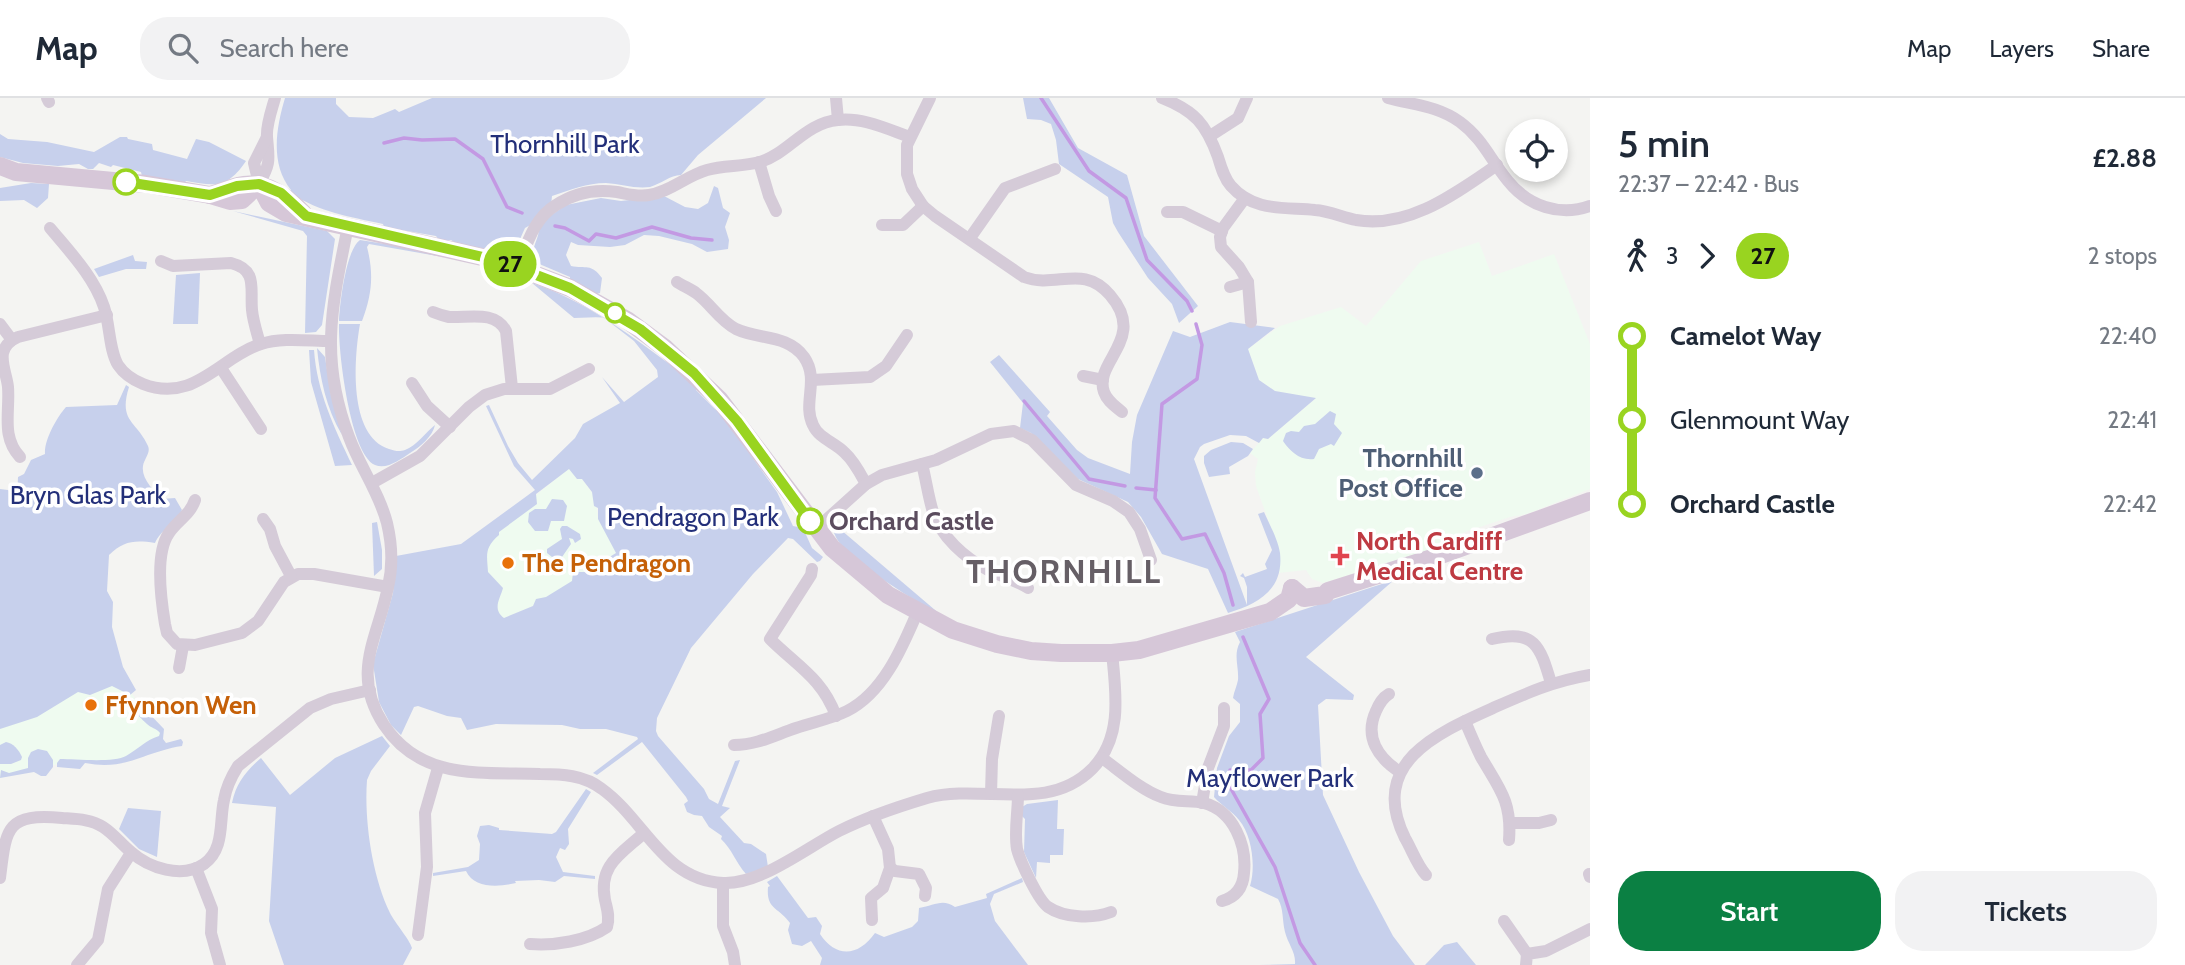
<!DOCTYPE html>
<meta charset="utf-8">
<style>
:root{--surface:#fff;--page:#f2f2f3;--text:#1f2937;--muted:#747a83;--line:#e0e1e3;--accent:#0b8043}
body{margin:0;font-family:Cabin,sans-serif;background:var(--page);color:var(--text);height:100vh;display:flex;flex-direction:column;font-size:26px;white-space:nowrap}
*{box-sizing:border-box;margin:0}
p{font-size:23px;color:var(--muted)}
.icon{flex:none;width:38px;height:38px;fill:none;stroke:currentColor;stroke-width:2;stroke-linecap:round;stroke-linejoin:round}
.map{position:relative;flex:1;overflow:hidden}
.sheet{display:flex;flex-direction:column;background:var(--surface);width:595px}
.sheet>*{flex:none}
.badge{padding:0 14px;border-radius:23px;font-size:24px;line-height:46px}
.fabs{position:absolute;left:1505px;top:21px;display:grid;gap:14px}
.fabs a{display:grid;place-items:center;width:63px;height:63px;border-radius:50%;background:var(--surface);box-shadow:0 4px 10px #0003;font-size:35px}
.map>.badge{position:absolute;translate:-50% -50%;box-shadow:0 0 0 4px #fff}
.legs{display:flex;align-items:center;gap:10px;height:77px;padding:0 28px;font-size:23px}
.legs p{margin-inline-start:auto}
.summary{display:flex;align-items:center;justify-content:space-between;height:119px;padding:0 28px}
h1{font-size:38px;font-weight:600;line-height:52px}
.cta{display:flex;gap:14px;margin-top:auto;padding:14px 28px}
.cta a{flex:1;height:80px;border-radius:28px;background:var(--accent);color:#fff;font-size:28px;font-weight:600;line-height:80px;text-align:center}
.cta a+a{background:var(--page);color:var(--text)}
ul{padding:0 28px;list-style:none}
li{display:flex;align-items:center;gap:24px;height:84px;font-size:26px}
li i{display:grid;place-items:center;width:10px;height:100%;margin:0 9px;background:currentColor}
li i::after{content:'';width:18px;height:18px;margin:-9px;border:5px solid;border-radius:50%;background:var(--surface)}
li p{margin-inline-start:auto}
li:first-child i{background:linear-gradient(#0000 50%,currentColor 0)}
li:last-child i{background:linear-gradient(currentColor 50%,#0000 0)}
header{display:flex;align-items:center;gap:42px;box-sizing:border-box;height:98px;padding:0 35px;background:var(--surface);border-bottom:2px solid var(--line)}
header strong{font-size:33px}
nav{display:flex;gap:38px;margin-inline-start:auto;font-size:24px}
.search{width:490px;height:63px;background:var(--page);display:flex;align-items:center;gap:18px;box-sizing:border-box;padding:0 24px;border-radius:28px;color:var(--muted);font-size:26px}
main{display:flex;flex:1;min-height:0}
.map>svg:first-child{display:block}
.commercial{fill:#effbf0}
.green{fill:#c7d0ec;fill-rule:evenodd}
.lines{fill:none;stroke-linecap:round;stroke-linejoin:round}
.stream{stroke:#c399e3;stroke-width:3.5}
.street{stroke:#d5cbd8;stroke-width:12}
.secondary{stroke:#d6c7d8;stroke-width:18}
.line-1-casing{stroke:#fff;stroke-width:16}
.line-1{stroke:#99d420;stroke-width:10}
.stop-1-dot{fill:#fff;stroke:#99d420;stroke-width:3.5}
.service-dot{fill:#5c6f8a;stroke:#fff;stroke-width:2.5}
.health-dot{fill:#e0444e;stroke:#fff;stroke-width:2.5}
.food-dot{fill:#e8710a;stroke:#fff;stroke-width:2.5}
.labels{text-anchor:middle;dominant-baseline:central;stroke-width:7;stroke-linejoin:round;paint-order:stroke}
.park-label{font-size:26px;fill:#232f79;stroke:#fff}
.service-label{font-size:26px;font-weight:bold;fill:#4e5e75;stroke:#fff;text-anchor:end}
.stop-label{font-size:26px;font-weight:bold;fill:#5b4c5e;stroke:#fff;text-anchor:start}
.health-label{font-size:26px;font-weight:bold;fill:#be3a42;stroke:#fff;text-anchor:start}
.food-label{font-size:26px;font-weight:bold;fill:#c56008;stroke:#fff;text-anchor:start}
.district-label{font-size:33px;font-weight:bold;letter-spacing:2px;fill:#665f66;stroke:#fff}
</style>
<header>
<strong>Map</strong>
<div class="search"><svg class="icon" aria-label="search" viewBox="0 0 24 24"><circle cx="10" cy="10" r="6"/><path d="M15 15l6 6"/></svg>Search here</div>
<nav><a>Map</a><a>Layers</a><a>Share</a></nav>
</header>
<main>
<div class="map">
<svg width="1590" height="867" viewBox="0 0 1590 867">
<rect width="100%" height="100%" fill="#f4f4f2"/>
<g class="commercial">
<path d="M1479,144L1492,178L1554,156L1590,246V391L1527,416L1510,419L1465,434L1441,448L1323,485L1312,481L1306,472L1278,475L1279,452L1256,388L1255,374L1258,361L1250,355L1263,340L1268,341L1315,301L1275,293L1259,282L1248,251L1280,228L1341,209L1366,228L1421,163Z"/>
<path d="M572,368L596,400L598,421L620,458L540,505L500,522L494,493L476,450L503,431L536,397Z"/>
<path d="M120,573L141,612L163,634L162,647L116,665L59,663L58,666L0,680V619Z"/>
</g>
<g class="green">
<path d="M285,0H336V6L349,19L373,20L395,11L399,14L432,0H766L698,57L681,77C670,77 661,86 650,89C635,91 621,86 606,85C587,85 570,92 552,98L550,118L566,107L601,100L621,103L664,98L685,109L698,111L708,105L714,88L718,90L723,110L730,115L725,129L729,142L728,151L707,154L692,146L659,138L644,137L625,147L610,149L578,147L571,144L566,157L571,168C586,171 591,165 602,180L600,195L593,197L570,185V179L537,165C527,152 540,143 539,128L532,126L525,130L516,150L506,154L457,146L451,142H439L436,138L384,129L383,126C347,118 322,115 290,95L291,92C270,66 276,30 285,0Z"/>
<path d="M1023,0H1049L1078,50L1127,77L1144,138L1198,208L1179,225L1172,206L1148,180L1118,134L1113,125L1108,99L1059,66L1056,42L1051,26L1041,22L1027,21Z"/>
<path d="M0,36L8,41L47,44L94,54L120,39H127L128,41L152,46L153,52L187,61L196,41L209,44L246,63C227,91 215,88 186,83L184,86L143,82L141,74L113,67L111,69L99,65L93,71H88L79,66L58,68L23,65L0,59Z"/>
<path d="M31,85L49,86L48,100L37,110L24,102L0,103V90Z"/>
<path d="M233,113L327,133L335,141L322,227L316,234L305,235L307,138L303,133Z"/>
<path d="M360,142L398,148L443,159L369,146L367,149C374,176 372,197 362,223H339C340,204 346,152 360,142Z"/>
<path d="M133,157L135,163L147,164L146,171H126L99,179L94,171Z"/>
<path d="M200,175L198,226H173L176,177Z"/>
<path d="M532,185C595,206 645,249 698,287L696,292L715,311L720,314L777,394L793,428L803,430L812,450L823,459L820,463L817,464L793,441L788,440L753,476L691,550L657,620L656,633L658,638L704,691L709,701L718,706L735,663L740,662L722,708L730,710L720,719L744,745L751,746L766,756L768,769L746,776C736,765 732,751 721,741L722,738L709,729L702,718L694,717L687,714L684,706L688,703L686,699L642,644L597,677L593,675L638,641L637,639L606,631H580L562,627L496,626L467,632L461,620L447,618L418,608L414,609L401,637L391,627L379,604L373,566L393,495L396,458L461,446L535,392L514,368L486,308L489,307L508,348L518,365L532,382L575,340L583,326L620,305L602,279L624,304L658,279L657,272L634,243L603,219L574,220ZM569,371L577,381H582L592,394L594,408L598,410V421L616,455L585,474H573L572,483L546,499L536,501L533,508L504,520C492,511 500,501 503,490L488,474C487,457 484,450 499,437V434L537,406L536,396Z"/>
<path d="M1230,224L1275,230L1248,251L1259,282L1275,293L1316,300L1268,341L1263,340L1259,345L1246,338L1230,337L1204,346L1200,349L1194,361L1247,507V489L1244,480L1240,478L1243,475L1245,479L1267,471L1265,466L1272,452L1258,416L1264,414C1269,426 1278,441 1280,455C1284,492 1258,506 1228,515L1208,471L1162,456L1141,419L1128,404L1078,381L1031,335L1020,330L1023,305L990,264L999,257L1050,314L1047,318L1077,352L1088,360L1130,376L1132,344L1137,317L1173,233L1190,239Z"/>
<path d="M339,226H360C354,260 348,338 389,351C395,353 399,354 405,352C416,348 426,334 435,327C433,338 420,349 410,355C401,361 387,372 375,367C350,356 338,252 339,226Z"/>
<path d="M317,250L325,259L331,297L342,337C326,310 320,280 317,250Z"/>
<path d="M309,252H314C317,294 334,329 352,367L335,368L311,284Z"/>
<path d="M126,287L129,289C118,324 137,323 148,348C151,355 144,361 143,368C141,381 154,392 161,401L175,400L182,412C174,428 161,431 155,445C134,442 124,443 109,457L107,493L113,504L112,529L123,569L136,592L130,597L112,588L90,597L78,594L37,619L0,631V391L8,392L17,400L18,379L24,376L31,362L45,356C44,342 57,319 66,309L117,307Z"/>
<path d="M1330,313L1336,316L1334,326L1342,335L1334,348L1331,346L1319,351L1314,361C1300,363 1290,353 1283,343L1286,335L1291,333L1299,334L1304,328L1315,326Z"/>
<path d="M1231,344L1243,345L1253,351L1248,358L1229,369L1230,376L1209,379L1204,365V358L1211,352Z"/>
<path d="M552,401L563,402L567,408L564,423H551L548,433H535L528,424L529,415L535,411H546Z"/>
<path d="M377,424L382,452V471L374,478L372,425Z"/>
<path d="M834,426L935,512L939,516C917,504 843,460 835,437C833,433 834,430 834,426Z"/>
<path d="M562,428H567L580,436L581,441L575,445L573,441L569,440L571,446L562,459L557,463L547,455V451L562,441L560,431Z"/>
<path d="M1394,482L1306,559L1354,597L1353,602L1326,601L1318,607L1323,697L1359,774L1393,838L1415,867H1259L1295,866C1296,854 1288,846 1285,834C1282,822 1284,812 1278,801L1250,788C1256,769 1252,737 1239,722C1232,713 1221,707 1214,699L1217,670L1229,638L1240,624V606L1233,600C1234,593 1237,588 1238,582C1239,568 1233,557 1240,544L1235,534Z"/>
<path d="M139,605L164,631L163,641L166,645L181,641L183,644L182,648C143,654 127,673 85,665L80,671L57,669V665L60,661C75,661 114,665 126,658C138,651 146,642 159,638L160,635C156,630 151,630 147,626C140,620 139,616 130,614L129,610Z"/>
<path d="M382,638L390,648L371,673L367,682C364,722 372,778 390,815C395,825 410,842 412,850L403,867H284L269,823L276,709L232,705C236,685 246,673 261,660L290,697L335,660Z"/>
<path d="M6,644C13,645 19,652 22,659L21,662L11,666H0V647Z"/>
<path d="M38,651L47,653L53,662V669L46,678H41L34,674L0,680L1,672L9,675L28,670V660L31,654Z"/>
<path d="M586,691L591,694L568,731L569,746L565,752L560,750L556,759L563,774L595,778V781L564,778L555,784L539,782L515,783L516,785C499,789 474,791 466,773L433,778V775L468,769L479,762L480,746L477,738L480,728L489,727L499,730V732L552,736L556,734Z"/>
<path d="M1058,702L1057,731H1064L1063,757H1050V765L1037,764L1036,780L1024,754L1025,721L1022,718V709L1027,706Z"/>
<path d="M128,710L161,713L157,759L139,751L119,731Z"/>
<path d="M777,778L808,820L816,819L822,828L820,836C836,860 858,859 875,835L884,839L912,829L918,823L919,810C934,808 942,800 955,809L987,800L986,796L1022,780L1023,784L994,796L990,806L995,823L1028,867H820L822,860L811,843L802,848L792,846L788,832L790,825C779,809 766,812 768,789L770,788L767,784Z"/>
<path d="M1457,844L1476,867H1425L1444,847Z"/>
</g>
<g class="lines">
<g class="stream">
<path d="M1041,0L1089,73L1126,100L1147,162L1187,203L1192,213"/>
<path d="M384,45L404,40L422,42L455,41L483,61L507,109L522,115"/>
<path d="M555,128L565,130L589,143L596,136L616,140L652,129L691,140L712,142"/>
<path d="M1196,226L1202,247L1197,281L1162,306L1155,400L1182,441L1205,436L1224,475L1233,507"/>
<path d="M1024,303L1089,381L1125,388"/>
<path d="M1136,390L1156,392"/>
<path d="M1243,539L1269,601L1260,616L1263,660L1251,672H1230V689L1275,769L1300,845L1315,867"/>
</g>
<g class="street">
<path d="M47,0L49,4"/>
<path d="M836,0L838,22"/>
<path d="M930,0L907,47V76L912,91L923,108L935,118L1024,179C1056,191 1083,165 1110,197C1148,241 1093,263 1104,294C1107,303 1115,308 1122,314"/>
<path d="M1162,0C1195,13 1206,26 1218,59C1221,69 1224,80 1231,88C1254,114 1284,109 1315,112C1329,113 1342,119 1356,122C1409,131 1456,95 1497,67"/>
<path d="M1388,0C1414,7 1438,8 1460,24C1483,41 1490,61 1508,83C1528,108 1560,119 1590,108"/>
<path d="M1210,38L1238,20L1247,0"/>
<path d="M759,64L769,98L776,113"/>
<path d="M259,86C271,65 269,62 267,39C266,27 272,11 275,0"/>
<path d="M259,86L254,65L267,39"/>
<path d="M1245,100L1223,130L1220,139L1221,149L1239,169L1248,184L1251,224"/>
<path d="M1167,114H1183L1222,133"/>
<path d="M882,127H903L923,108"/>
<path d="M348,128C332,207 319,260 349,339C360,369 379,394 387,425C392,446 393,468 388,489C378,540 350,575 384,627C421,683 482,674 540,676C562,676 584,677 602,691C645,722 663,782 723,785C760,787 806,750 839,733C867,719 897,709 927,700C982,685 1047,716 1092,671C1123,640 1116,595 1112,555"/>
<path d="M50,130C70,154 94,179 104,209C110,227 109,252 118,267C124,276 133,282 143,286C194,306 220,259 261,246C282,239 309,243 330,243"/>
<path d="M970,140L1005,90L1055,71"/>
<path d="M161,163L173,168L231,165C258,172 250,190 252,212C253,223 257,235 260,246"/>
<path d="M518,169C527,146 534,120 556,107C574,95 596,91 617,94C628,96 637,99 649,97C670,94 686,78 707,72C724,67 742,69 760,64C789,55 805,25 838,22C862,19 887,31 910,39"/>
<path d="M677,184C683,188 691,191 696,195C711,206 719,222 736,231C759,242 787,236 804,259C820,282 802,305 813,327C819,341 835,344 845,355C854,363 860,375 866,386"/>
<path d="M1230,189L1248,184"/>
<path d="M433,214C438,216 444,218 449,219C469,220 495,212 506,233L512,290"/>
<path d="M0,226L12,242"/>
<path d="M221,270L261,331"/>
<path d="M1083,278L1103,282"/>
<path d="M812,282L870,279L886,268L907,237"/>
<path d="M412,285L427,308L450,329"/>
<path d="M20,359C1,339 10,314 8,289C7,278 1,266 3,255C5,247 11,242 18,239L107,217"/>
<path d="M922,366C926,381 928,398 933,414C941,439 965,460 988,472C1002,478 1015,482 1028,490"/>
<path d="M372,385L420,358L469,309L485,297L504,291H550L589,271"/>
<path d="M195,402C190,417 178,422 169,435C155,455 161,502 165,526L167,535L177,546L195,547L242,535L258,523L284,484L298,476H314L388,489"/>
<path d="M263,421L270,431L275,448L291,478"/>
<path d="M816,431L866,386L882,377L936,362L991,336L1014,333L1032,342L1076,387L1113,403L1129,414L1140,431L1151,462"/>
<path d="M812,471L811,477L770,541C797,568 822,580 836,618"/>
<path d="M1492,541C1535,531 1540,548 1551,585"/>
<path d="M179,570L183,548"/>
<path d="M1389,596C1382,600 1379,606 1376,613C1364,639 1378,660 1400,674"/>
<path d="M1465,623C1470,635 1475,647 1481,659C1499,690 1512,703 1509,742"/>
<path d="M734,647C757,647 775,637 796,630C813,624 831,621 847,613C883,595 902,550 917,515"/>
<path d="M1102,660C1120,673 1140,691 1161,699C1175,705 1190,702 1204,705C1234,713 1247,748 1244,775C1243,790 1236,799 1222,803"/>
<path d="M991,696L992,661L999,618"/>
<path d="M1018,697C1018,714 1014,734 1017,751C1020,763 1038,802 1048,809C1064,820 1093,821 1111,814"/>
<path d="M1202,705L1208,670L1224,628V610"/>
<path d="M1510,725H1539L1551,722"/>
<path d="M196,770L212,811L211,835L220,867"/>
<path d="M890,770L895,773L919,776L926,790L925,798"/>
<path d="M1589,776L1590,779"/>
<path d="M1426,777C1417,767 1412,752 1405,740C1368,665 1437,635 1493,610C1527,595 1554,583 1590,577"/>
<path d="M0,780C6,730 6,715 62,720C76,721 91,721 103,729C114,736 121,746 131,754C149,770 182,781 204,766C225,751 219,724 224,702C226,690 231,679 238,668L310,610L331,601L370,592"/>
<path d="M723,785V828L733,854L735,867"/>
<path d="M872,822L871,800L883,790L890,770L888,751L873,718"/>
<path d="M1504,823L1527,856"/>
<path d="M418,837L427,769L425,715L438,670"/>
<path d="M530,846C554,848 587,843 607,829C610,819 607,811 605,802C598,767 621,756 644,735"/>
<path d="M77,867L98,842L108,791L131,755"/>
<path d="M1526,867L1527,856L1546,853L1590,831"/>
</g>
<g class="secondary">
<path d="M0,68L16,74L146,86L210,97L230,103L242,102L259,86"/>
<path d="M259,86L269,105L286,115L500,163L570,190L627,222L665,250L719,301L832,450L888,497L953,532L997,546L1031,553L1061,555H1112L1139,552L1270,514L1289,501L1292,490"/>
<path d="M210,97C220,95 229,90 238,88C264,81 286,98 303,115"/>
<path d="M1292,490L1304,500L1325,497L1328,493L1438,458L1590,403"/>
</g>
</g>
<g class="lines">
<g class="line-1-casing">
<path id="line-1" d="M126,84L210,97L237,88L259,86L281,95L306,118L500,163L570,190L640,231L694,275L737,323L810,423"/>
</g>
<use href="#line-1" class="line-1"/>
</g>
<g class="stop-1-dot">
<circle cx="126" cy="84" r="12"/>
<circle cx="615" cy="215" r="9"/>
<circle cx="810" cy="423" r="12"/>
</g>
<circle class="service-dot" cx="1477" cy="375" r="7"/>
<path class="health-dot" d="M1336.5 447.5h7v7h7v7h-7v7h-7v-7h-7v-7h7z"/>
<g class="food-dot">
<circle cx="508" cy="465" r="7"/>
<circle cx="91" cy="607" r="7"/>
</g>
<g class="labels">
<g class="park-label">
<text x="565" y="46">Thornhill Park</text>
<text x="88" y="397">Bryn Glas Park</text>
<text x="693" y="419">Pendragon Park</text>
<text x="1270" y="680">Mayflower Park</text>
</g>
<g class="service-label">
<text x="1463" y="360">Thornhill<tspan x="1463" dy="30">Post Office</tspan></text>
</g>
<g class="stop-label">
<text x="829" y="423">Orchard Castle</text>
</g>
<g class="health-label">
<text x="1356" y="443">North Cardiff<tspan x="1356" dy="30">Medical Centre</tspan></text>
</g>
<g class="food-label">
<text x="522" y="465">The Pendragon</text>
<text x="105" y="607">Ffynnon Wen</text>
</g>
<g class="district-label">
<text x="1064" y="473">THORNHILL</text>
</g>
</g>
</svg>
<div class="fabs">
<a><svg class="icon" aria-label="locate" viewBox="0 0 24 24"><circle cx="12" cy="12" r="6"/><path d="M12 2v4M12 18v4M2 12h4M18 12h4"/></svg></a>
</div>
<b class="badge" style="left:510px;top:166px;background:#99d420;color:#111">27</b>
</div>
<section class="sheet">
<div class="summary"><div><h1>5 min</h1><p>22:37 – 22:42 · Bus</p></div><b>£2.88</b></div>
<div class="legs"><svg class="icon" aria-label="walk" viewBox="0 0 24 24"><circle cx="13" cy="4" r="2"/><path d="M13 8l-2 6 4 7M11 14l-3 7M7 12l3-4h3l4 4"/></svg>3<svg class="icon" aria-label="forward" viewBox="0 0 24 24"><path d="M9 5l7 7-7 7"/></svg><b class="badge" style="background:#99d420;color:#111">27</b><p>2 stops</p></div>
<ul>
<li><i style="color:#99d420"></i><b>Camelot Way</b><p>22:40</p></li>
<li><i style="color:#99d420"></i><span>Glenmount Way</span><p>22:41</p></li>
<li><i style="color:#99d420"></i><b>Orchard Castle</b><p>22:42</p></li>
</ul>
<div class="cta"><a>Start</a><a>Tickets</a></div>
</section>
</main>
